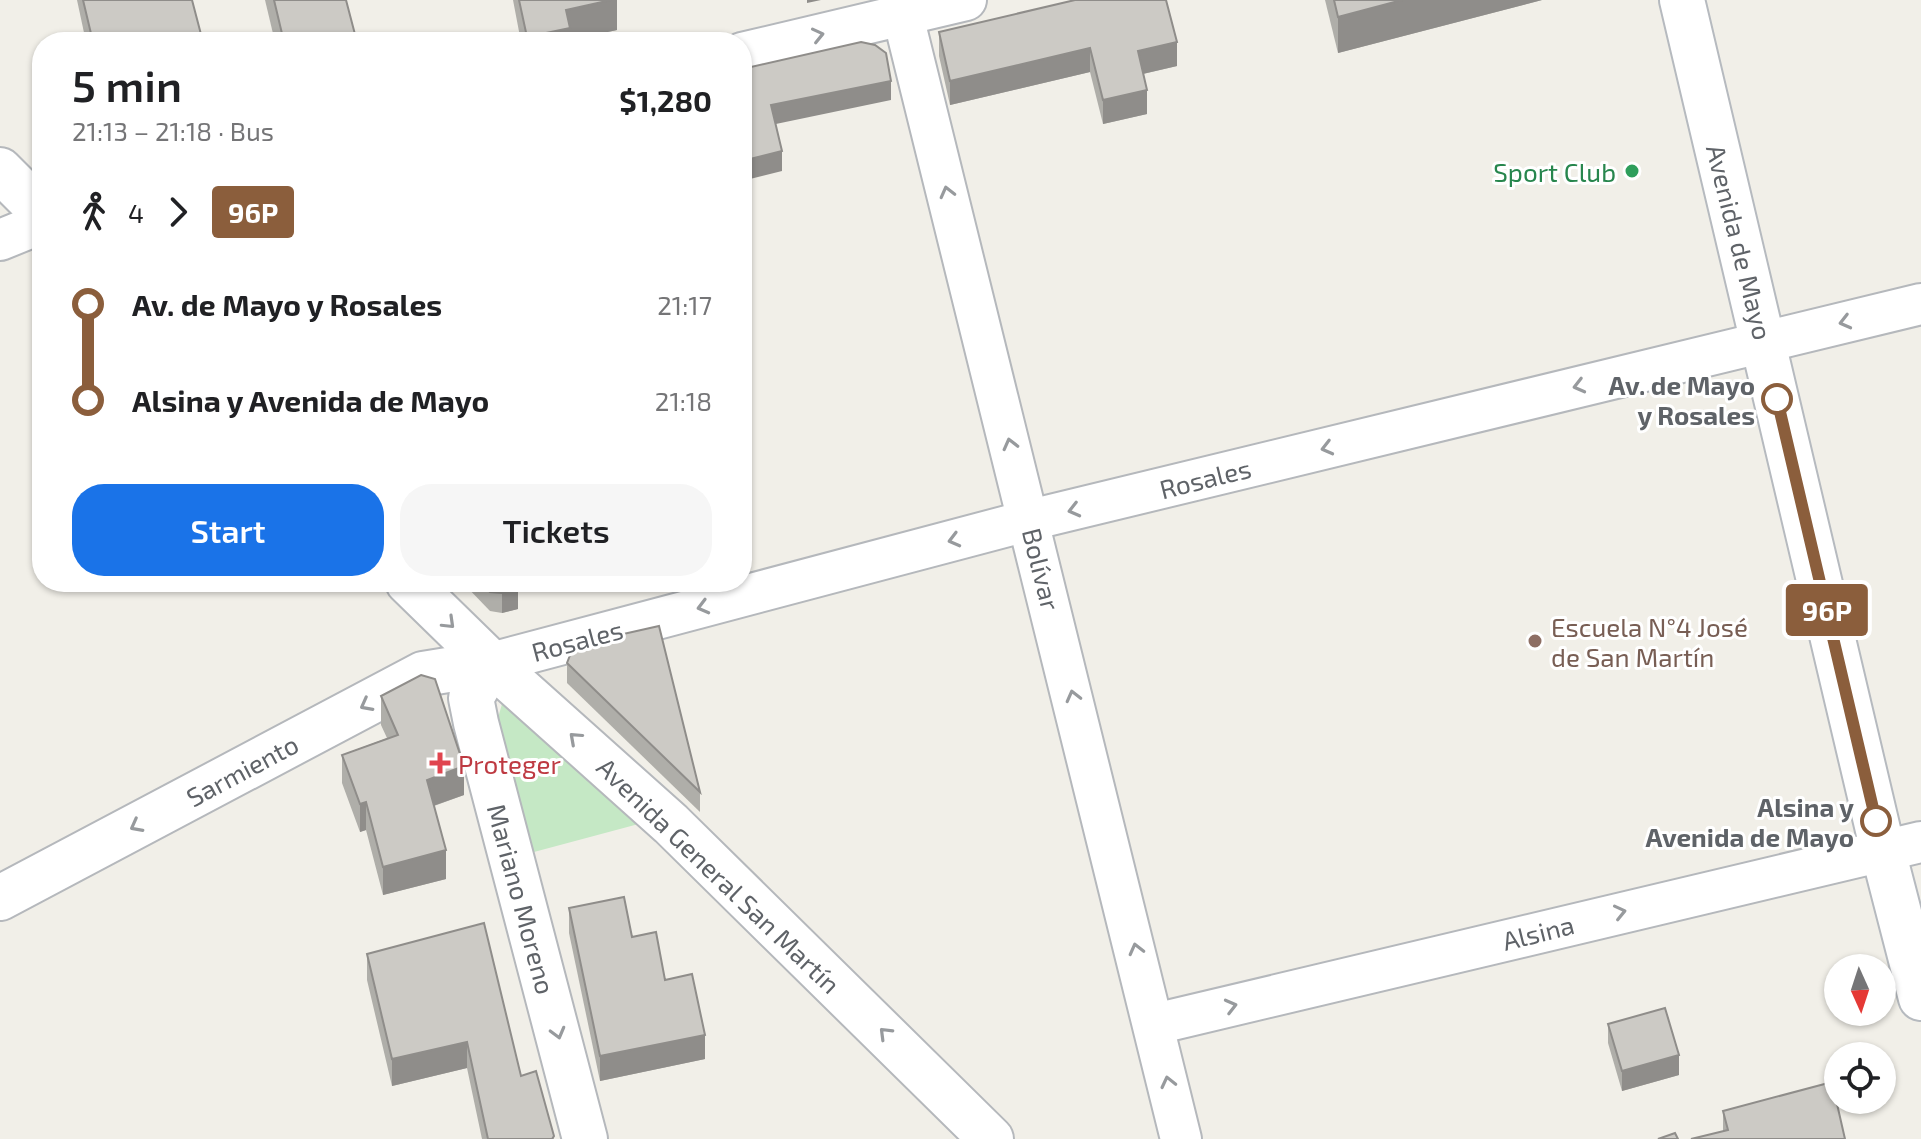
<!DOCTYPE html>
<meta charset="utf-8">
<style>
:root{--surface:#fff;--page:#f6f6f6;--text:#202124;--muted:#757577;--accent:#1a73e8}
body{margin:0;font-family:"Exo 2",sans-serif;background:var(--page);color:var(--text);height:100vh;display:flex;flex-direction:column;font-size:30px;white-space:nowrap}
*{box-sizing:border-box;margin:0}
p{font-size:26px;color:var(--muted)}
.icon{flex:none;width:44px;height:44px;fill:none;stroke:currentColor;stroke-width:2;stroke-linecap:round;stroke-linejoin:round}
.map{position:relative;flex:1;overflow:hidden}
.drawer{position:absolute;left:32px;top:32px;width:720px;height:560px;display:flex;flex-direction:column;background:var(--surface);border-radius:32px;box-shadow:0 2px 6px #0004}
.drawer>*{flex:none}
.badge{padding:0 16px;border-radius:6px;font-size:28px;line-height:52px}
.needle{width:52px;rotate:177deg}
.tools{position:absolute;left:1824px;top:954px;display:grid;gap:16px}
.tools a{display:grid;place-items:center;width:72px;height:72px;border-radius:50%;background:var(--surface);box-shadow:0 2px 6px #0004;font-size:40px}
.map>.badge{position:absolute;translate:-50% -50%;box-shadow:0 0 0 4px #fff}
.legs{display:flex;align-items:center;gap:12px;height:88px;padding:0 40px;font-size:26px}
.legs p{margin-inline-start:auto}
.headline{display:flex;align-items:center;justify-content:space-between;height:136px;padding:0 40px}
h1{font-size:44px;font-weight:600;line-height:60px}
.action{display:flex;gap:16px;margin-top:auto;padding:16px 40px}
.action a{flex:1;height:92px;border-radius:32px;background:var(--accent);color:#fff;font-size:32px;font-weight:600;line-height:92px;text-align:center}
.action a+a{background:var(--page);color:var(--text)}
ul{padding:0 40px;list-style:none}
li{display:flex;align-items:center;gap:28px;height:96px;font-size:30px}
li i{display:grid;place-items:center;width:12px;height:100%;margin:0 10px;background:currentColor}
li i::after{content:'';width:20px;height:20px;margin:-10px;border:6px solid;border-radius:50%;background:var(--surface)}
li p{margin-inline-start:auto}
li:first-child i{background:linear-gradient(#0000 50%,currentColor 0)}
li:last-child i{background:linear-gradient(currentColor 50%,#0000 0)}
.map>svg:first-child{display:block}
.green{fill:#c5e8c5}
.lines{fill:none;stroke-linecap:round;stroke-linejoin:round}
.minor-casing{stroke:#b5b8bc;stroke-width:44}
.tertiary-casing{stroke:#b5b8bc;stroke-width:48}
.secondary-casing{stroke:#b6babf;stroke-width:48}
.minor{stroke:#fff;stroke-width:40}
.tertiary{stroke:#fff;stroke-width:44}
.secondary{stroke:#fff;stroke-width:44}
.wall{fill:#afaea9}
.shaded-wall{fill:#8f8d8a}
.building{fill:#cccac5;stroke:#8f8d8a;stroke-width:2}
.oneway{stroke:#979a9d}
.line-1-casing{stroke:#fff;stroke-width:18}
.line-1{stroke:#8b5e3c;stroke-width:12}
.leisure-dot{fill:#2e9e5b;stroke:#fff;stroke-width:3}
.stop-1-dot{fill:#fff;stroke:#8b5e3c;stroke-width:4}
.education-dot{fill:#8d6e63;stroke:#fff;stroke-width:3}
.health-dot{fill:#e0444e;stroke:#fff;stroke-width:3}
.labels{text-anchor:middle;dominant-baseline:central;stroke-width:6;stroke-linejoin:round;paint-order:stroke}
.leisure-label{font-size:26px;fill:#27864d;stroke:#fff;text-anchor:end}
.street-label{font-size:26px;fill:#5f6368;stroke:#fff}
.stop-label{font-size:26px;font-weight:bold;fill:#5f6368;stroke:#fff;text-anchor:end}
.education-label{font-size:26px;fill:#785e54;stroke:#fff;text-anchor:start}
.health-label{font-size:26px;fill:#be3a42;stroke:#fff;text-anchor:start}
</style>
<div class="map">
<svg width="1921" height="1139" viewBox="0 0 1921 1139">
<rect width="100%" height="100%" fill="#f1efe8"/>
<path class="green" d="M516,699L646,822L534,852L498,735V718L502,704Z"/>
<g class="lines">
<g class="minor-casing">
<g id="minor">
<path d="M899,0L1181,1139"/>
<path d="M742,53L966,0"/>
<path d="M0,240L42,223"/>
<path d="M491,663L1030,520L1921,304"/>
<path d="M1155,1024L1921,842"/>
</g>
</g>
<g class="tertiary-casing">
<g id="tertiary">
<path d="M0,170L42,212"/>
<path d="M408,582L491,663L671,824L991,1139"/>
<path d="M491,663L471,698L476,723L585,1139"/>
<path d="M0,898L423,674L491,663"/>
</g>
</g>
<g class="secondary-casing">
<path id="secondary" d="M1682,0L1883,851L1921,998"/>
</g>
<use href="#minor" class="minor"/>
<use href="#tertiary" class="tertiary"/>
<use href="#secondary" class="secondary"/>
</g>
<g class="wall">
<path d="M77,0H192L203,42H86Z"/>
<path d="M265,0H346L357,42H275Z"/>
<path d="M513,0H617V30L570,40V42H521Z"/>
<path d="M1075,0L1177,66L1143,74L1147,114L1103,124L1090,72L950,105L939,56V32Z"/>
<path d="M1325,0H1542L1338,53Z"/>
<path d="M462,582H516L518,609L502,613L490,611Z"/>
<path d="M567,663L700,792V812L567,683Z"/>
<path d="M381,696L464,795L434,806L446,879L383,895L366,830L360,832L342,783V755L387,738L381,725Z"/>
<path d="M569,908L632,937L665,980L705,1059L600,1081L569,933Z"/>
<path d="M367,954L521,1076L554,1139H482L467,1068L392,1086L367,980Z"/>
<path d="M1608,1024L1679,1075L1622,1091L1608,1043Z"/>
<path d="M1723,1111L1845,1139L1723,1132Z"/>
</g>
<g class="shaded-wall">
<path d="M611,0H617V30L570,40V42H527V37L566,10Z"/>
<path d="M807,0H821L807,3Z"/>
<path d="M1402,0H1542L1338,53V17Z"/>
<path d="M1177,42V66L1138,75V51Z"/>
<path d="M1090,48V72L950,105V81Z"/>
<path d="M891,81V100L771,125V105Z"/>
<path d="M1147,90V114L1103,124V100Z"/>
<path d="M782,151V171L742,181V161Z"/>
<path d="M518,589V609L502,613V593Z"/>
<path d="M464,766V795L427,808V780Z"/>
<path d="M366,802V830L360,832V804Z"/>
<path d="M446,850V879L383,895V867Z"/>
<path d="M705,1035V1059L600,1081V1056Z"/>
<path d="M467,1042V1068L392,1086V1059Z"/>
<path d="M1679,1055V1075L1622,1091V1071Z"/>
</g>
<g class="building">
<path d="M83,0H192L203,42H93Z"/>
<path d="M274,0H346L357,42H284Z"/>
<path d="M519,0H611L566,10L570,28L527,37Z"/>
<path d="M1075,0H1166L1177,42L1138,51L1147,90L1103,100L1090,48L950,81L939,32Z"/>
<path d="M1334,0H1402L1338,17Z"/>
<path d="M861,42L875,45L886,53L891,81L771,105L782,151L742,161V69Z"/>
<path d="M481,582H516L518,589L502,593L490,592Z"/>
<path d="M659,626L700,792L567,663L574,645Z"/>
<path d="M421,675L435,679L464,766L427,780L446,850L383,867L366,802L360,804L342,755L398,735L381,696Z"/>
<path d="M624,897L632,937L656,932L665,980L692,974L705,1035L600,1056L569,908Z"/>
<path d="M484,923L521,1076L536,1071L554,1136L552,1139H488L467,1042L392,1059L367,954Z"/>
<path d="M1665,1008L1679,1055L1622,1071L1608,1024Z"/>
<path d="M1832,1082L1845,1139H1691L1728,1130L1723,1111Z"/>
<path d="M1675,1133L1678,1139H1658Z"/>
</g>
<defs><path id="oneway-chevron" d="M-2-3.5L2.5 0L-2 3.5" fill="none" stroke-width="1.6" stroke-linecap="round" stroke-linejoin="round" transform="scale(2)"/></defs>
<g class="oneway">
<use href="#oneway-chevron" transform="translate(818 35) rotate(-13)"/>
<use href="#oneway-chevron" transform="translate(947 192) rotate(-104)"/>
<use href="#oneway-chevron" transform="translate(1845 322) rotate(166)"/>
<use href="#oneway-chevron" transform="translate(1579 386) rotate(166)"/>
<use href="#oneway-chevron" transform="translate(1010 444) rotate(-104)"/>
<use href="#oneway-chevron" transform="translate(1327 448) rotate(166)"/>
<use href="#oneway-chevron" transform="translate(1074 510) rotate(166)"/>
<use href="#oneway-chevron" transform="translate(954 540) rotate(165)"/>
<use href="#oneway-chevron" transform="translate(703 607) rotate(165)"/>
<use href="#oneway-chevron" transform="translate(449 623) rotate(44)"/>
<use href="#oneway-chevron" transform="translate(1073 696) rotate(-104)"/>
<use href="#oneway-chevron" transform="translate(366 705) rotate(152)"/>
<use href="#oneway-chevron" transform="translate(575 738) rotate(-138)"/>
<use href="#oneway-chevron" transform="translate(136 826) rotate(152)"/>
<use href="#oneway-chevron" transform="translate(1620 912) rotate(-13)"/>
<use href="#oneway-chevron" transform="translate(1136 949) rotate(-104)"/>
<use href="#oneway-chevron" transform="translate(1231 1006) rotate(-14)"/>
<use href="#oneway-chevron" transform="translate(558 1033) rotate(75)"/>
<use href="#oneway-chevron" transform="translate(885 1033) rotate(-135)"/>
<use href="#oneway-chevron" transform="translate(1168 1082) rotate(-103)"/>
</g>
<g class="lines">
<g class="line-1-casing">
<path id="line-1" d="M1777,399L1876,821"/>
</g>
<use href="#line-1" class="line-1"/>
</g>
<circle class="leisure-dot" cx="1632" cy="171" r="8"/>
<g class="stop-1-dot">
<circle cx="1777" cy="399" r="14"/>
<circle cx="1876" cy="821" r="14"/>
</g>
<circle class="education-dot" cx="1535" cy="641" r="8"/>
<path class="health-dot" d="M436 751h8v8h8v8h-8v8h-8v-8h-8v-8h8z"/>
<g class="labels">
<g class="leisure-label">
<text x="1616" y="171">Sport Club</text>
</g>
<g class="street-label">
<text transform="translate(1740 242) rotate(76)">Avenida de Mayo</text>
<text transform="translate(1205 478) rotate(-14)">Rosales</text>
<text transform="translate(1042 569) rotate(76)">Bolívar</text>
<text transform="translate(577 640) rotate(-15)">Rosales</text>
<text transform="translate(242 770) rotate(-28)">Sarmiento</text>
<text transform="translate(719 875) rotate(44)">Avenida General San Martín</text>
<text transform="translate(522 899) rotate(75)">Mariano Moreno</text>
<text transform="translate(1538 932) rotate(-14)">Alsina</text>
</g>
<g class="stop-label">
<text x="1755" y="384">Av. de Mayo<tspan x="1755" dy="30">y Rosales</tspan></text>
<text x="1854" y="806">Alsina y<tspan x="1854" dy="30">Avenida de Mayo</tspan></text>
</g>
<g class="education-label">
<text x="1551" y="626">Escuela N°4 José<tspan x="1551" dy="30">de San Martín</tspan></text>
</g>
<g class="health-label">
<text x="458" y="763">Proteger</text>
</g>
</g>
</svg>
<div class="tools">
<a><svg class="needle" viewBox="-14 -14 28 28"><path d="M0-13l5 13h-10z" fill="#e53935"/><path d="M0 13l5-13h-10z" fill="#757577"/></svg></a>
<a><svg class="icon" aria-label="locate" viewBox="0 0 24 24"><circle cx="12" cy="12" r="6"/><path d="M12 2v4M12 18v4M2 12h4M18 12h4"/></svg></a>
</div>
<b class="badge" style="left:1827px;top:610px;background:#8b5e3c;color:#fff">96P</b>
<section class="drawer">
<div class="headline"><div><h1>5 min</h1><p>21:13 – 21:18 · Bus</p></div><b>$1,280</b></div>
<div class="legs"><svg class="icon" aria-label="walk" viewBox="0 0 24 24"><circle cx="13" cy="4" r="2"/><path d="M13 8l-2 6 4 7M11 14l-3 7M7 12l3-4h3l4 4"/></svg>4<svg class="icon" aria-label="forward" viewBox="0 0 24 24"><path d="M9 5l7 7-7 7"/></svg><b class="badge" style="background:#8b5e3c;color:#fff">96P</b></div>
<ul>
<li><i style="color:#8b5e3c"></i><b>Av. de Mayo y Rosales</b><p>21:17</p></li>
<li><i style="color:#8b5e3c"></i><b>Alsina y Avenida de Mayo</b><p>21:18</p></li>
</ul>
<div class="action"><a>Start</a><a>Tickets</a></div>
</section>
</div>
